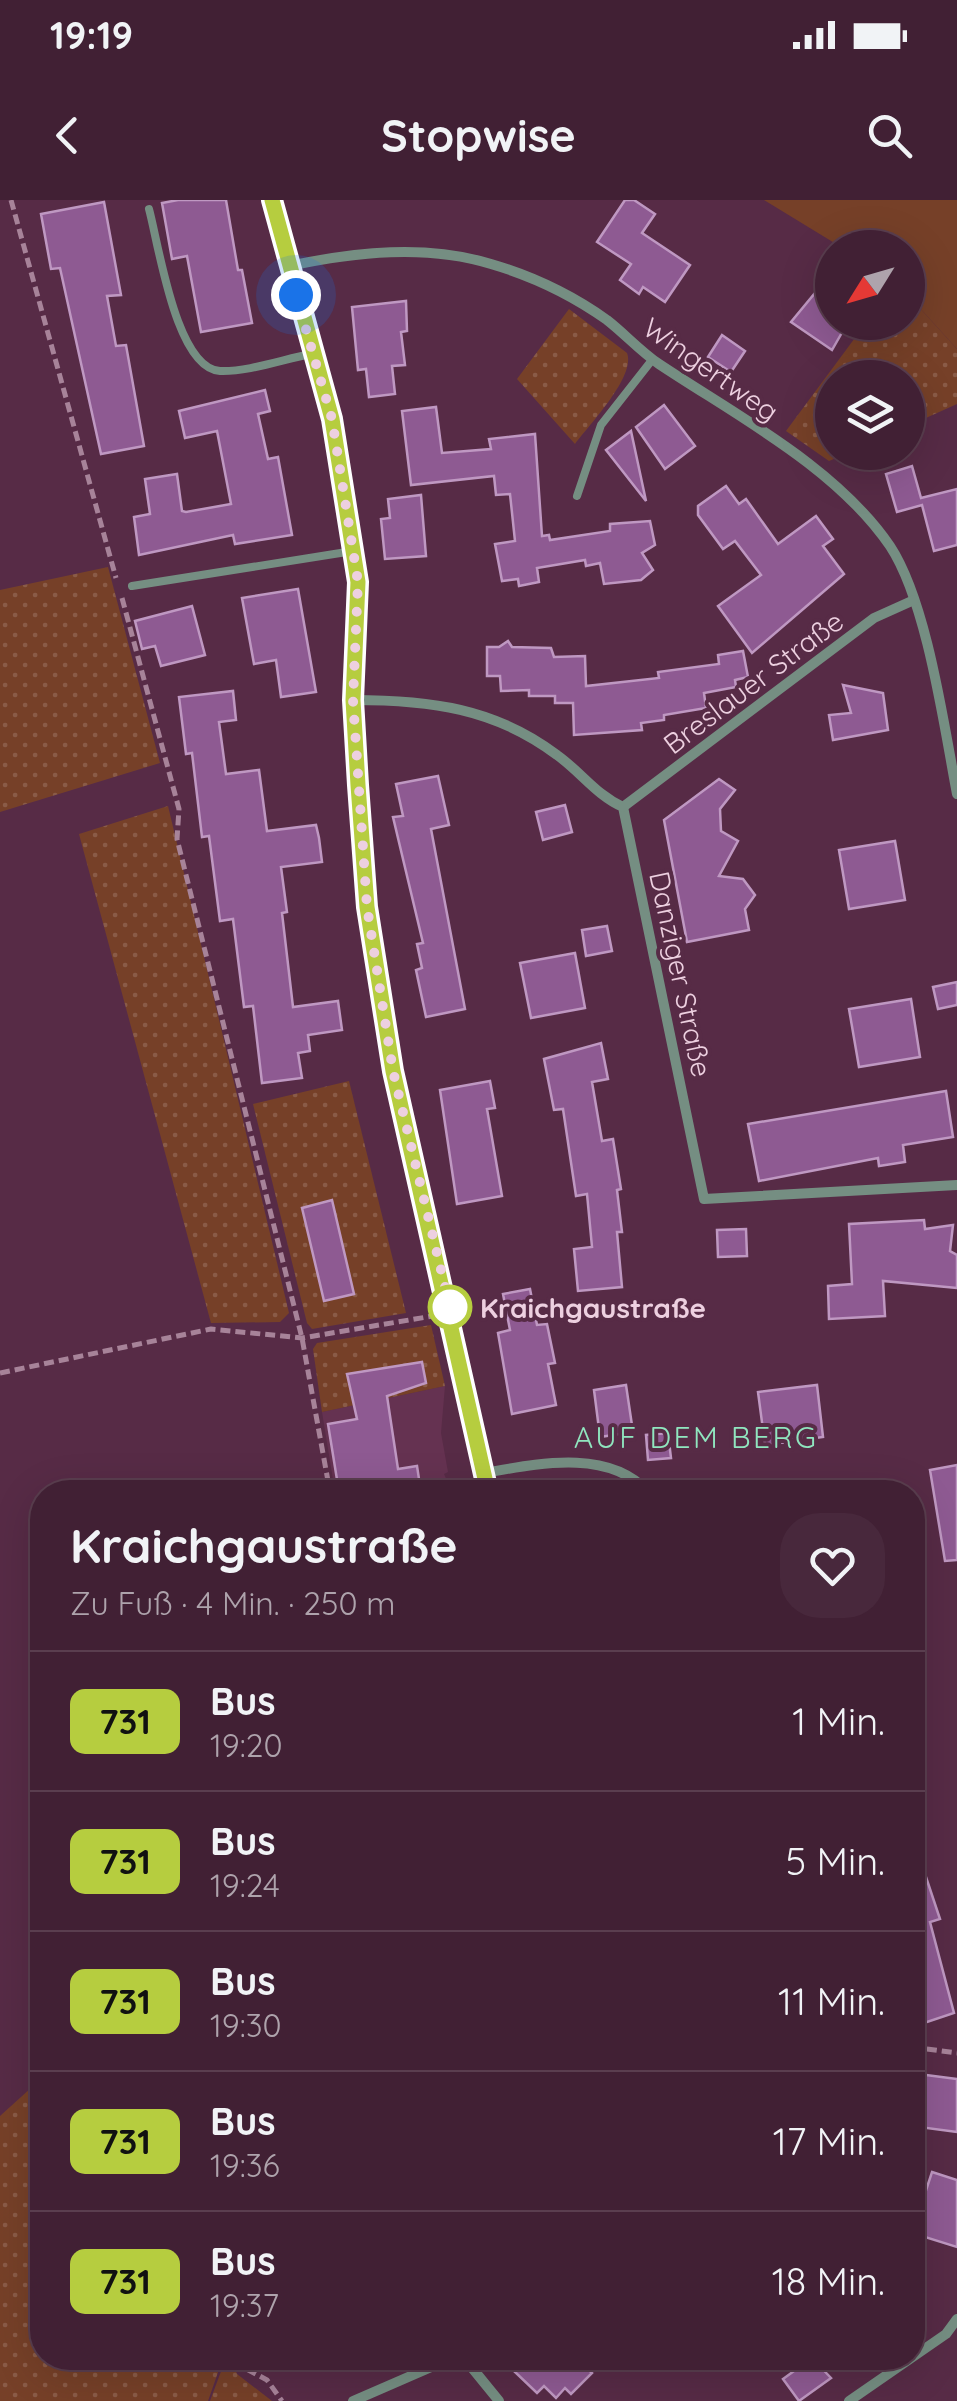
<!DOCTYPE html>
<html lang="de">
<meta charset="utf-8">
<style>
:root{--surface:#412034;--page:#48283c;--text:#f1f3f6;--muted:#aea3ac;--line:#5a3e4f}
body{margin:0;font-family:Quicksand,sans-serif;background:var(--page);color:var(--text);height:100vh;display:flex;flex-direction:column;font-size:38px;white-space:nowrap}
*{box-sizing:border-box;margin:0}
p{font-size:32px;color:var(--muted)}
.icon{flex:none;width:55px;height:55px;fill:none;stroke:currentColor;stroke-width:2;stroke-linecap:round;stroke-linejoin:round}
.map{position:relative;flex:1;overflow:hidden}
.details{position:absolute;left:30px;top:1280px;width:895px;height:890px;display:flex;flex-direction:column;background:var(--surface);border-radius:40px;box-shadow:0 10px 40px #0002,0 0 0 2px var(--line)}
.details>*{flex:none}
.badge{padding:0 20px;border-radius:15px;font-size:35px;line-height:65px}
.needle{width:65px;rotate:233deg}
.tools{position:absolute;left:815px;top:30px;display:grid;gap:20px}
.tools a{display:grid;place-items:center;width:110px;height:110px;border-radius:50%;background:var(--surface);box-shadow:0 10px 40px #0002,0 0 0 2px var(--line);font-size:50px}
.you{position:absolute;width:50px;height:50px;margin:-25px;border:8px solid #fff;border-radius:50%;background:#1a73e8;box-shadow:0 0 0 15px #1a73e833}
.map>.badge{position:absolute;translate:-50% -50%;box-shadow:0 0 0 5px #fff}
.round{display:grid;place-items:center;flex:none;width:105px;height:105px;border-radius:40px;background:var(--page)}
.overview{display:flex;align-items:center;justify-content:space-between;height:170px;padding:0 40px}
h1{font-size:48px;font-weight:700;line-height:75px}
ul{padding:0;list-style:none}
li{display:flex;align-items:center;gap:30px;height:140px;padding:0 40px;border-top:2px solid var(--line)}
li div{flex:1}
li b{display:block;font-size:38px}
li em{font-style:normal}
li .badge{min-width:110px;font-weight:700;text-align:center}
.status{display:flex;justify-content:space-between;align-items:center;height:70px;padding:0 50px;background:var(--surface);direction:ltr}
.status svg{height:28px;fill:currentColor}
header{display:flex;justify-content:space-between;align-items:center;height:130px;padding:0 40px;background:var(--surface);font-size:45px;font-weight:700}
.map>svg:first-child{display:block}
.built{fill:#653251}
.grass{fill:url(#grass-dots)}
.garden{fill:#764028}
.building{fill:#8e5a92;stroke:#bf98c2;stroke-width:2.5}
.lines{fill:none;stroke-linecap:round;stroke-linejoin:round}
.path{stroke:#a78399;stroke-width:5;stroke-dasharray:10 5;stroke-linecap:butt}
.lane{stroke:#758e82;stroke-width:8}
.street{stroke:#758e82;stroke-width:10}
.line-casing{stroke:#fff;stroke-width:22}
.line{stroke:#b6cd3f;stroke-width:15}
.walk{stroke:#edd0e0;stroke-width:10;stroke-dasharray:0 18}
.stop-dot{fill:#fff;stroke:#b6cd3f;stroke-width:5}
.labels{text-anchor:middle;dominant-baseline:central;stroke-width:8;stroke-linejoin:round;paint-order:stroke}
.street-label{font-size:28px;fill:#edd0e0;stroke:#572b46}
.stop-label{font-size:28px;font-weight:bold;fill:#edd0e0;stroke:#572b46;text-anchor:start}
.neighbourhood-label{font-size:30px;letter-spacing:2.5px;fill:#90e6bf;stroke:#572b46}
</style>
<div class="status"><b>19:19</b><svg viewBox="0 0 49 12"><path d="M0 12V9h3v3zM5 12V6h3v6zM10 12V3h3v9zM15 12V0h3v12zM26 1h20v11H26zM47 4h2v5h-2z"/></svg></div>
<header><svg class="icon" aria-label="back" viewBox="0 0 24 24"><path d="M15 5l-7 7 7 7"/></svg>Stopwise<svg class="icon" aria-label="search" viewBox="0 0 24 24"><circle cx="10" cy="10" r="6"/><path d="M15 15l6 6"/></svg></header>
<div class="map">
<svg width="957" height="2201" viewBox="0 0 957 2201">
<defs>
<pattern id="grass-dots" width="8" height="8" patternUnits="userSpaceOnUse" patternTransform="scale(2.5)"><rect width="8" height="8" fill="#764028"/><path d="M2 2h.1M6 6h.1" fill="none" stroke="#8a5b47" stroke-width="1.8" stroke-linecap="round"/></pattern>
</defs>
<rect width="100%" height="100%" fill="#572b46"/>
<path class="built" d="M445,1186L441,1233L448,1272L444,1274L452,1292H335L322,1212Z"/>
<g class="grass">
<path d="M908,95L957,149V204L908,226V178H832V252L848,253L829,261L786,231L866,123L908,122Z"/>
<path d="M569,109L627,153C636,176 590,224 575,244L517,179Z"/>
<path d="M108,367L160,563L0,612V390Z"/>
<path d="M168,606L289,1113L280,1122L211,1123L79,634Z"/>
<path d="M349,881L406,1113L312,1129L307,1123L253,904Z"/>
<path d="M431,1125L445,1186L322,1212L313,1149L317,1143Z"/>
<path d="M42,1878V2158H223L208,2201H0V1916Z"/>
<path d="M226,2158H231L237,2174L272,2201H210Z"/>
</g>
<path class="garden" d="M764,0H957V149L908,95V48L841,47Z"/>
<g class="building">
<path d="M178,0H226L238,70H242L252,123L201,132L187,56L172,59L162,3Z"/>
<path d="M625,0H634L655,14L642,33L690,65L665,102L643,87L639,94L620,80L631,64L597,42Z"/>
<path d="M104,2L121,95L107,96L116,146L126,145L144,246L101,254L60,68L51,69L41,14Z"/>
<path d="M815,93L832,105V122H848L832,150L791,122Z"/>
<path d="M406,101L407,131L401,132L405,165L392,166L395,194L369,197L366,169L358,170L352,107Z"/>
<path d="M722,135L745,151L731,172L708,157Z"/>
<path d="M265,190L270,211L258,214L268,259L278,257L292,335L235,344L233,335L139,355L134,317L150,314L145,279L177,274L182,311L186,312L231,304L217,231L185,238L179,211Z"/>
<path d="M664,205L695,246L665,269L636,227Z"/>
<path d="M436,207L442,253L491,249L489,239L535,234L542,336L549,335L550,340L610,331V324L650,321L655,345L642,353L653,370L641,380L604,384L600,363L586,366L585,360L537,368L539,382L519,386L518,379L502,381L495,344L515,341L510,294L496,295L494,276L411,285L402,211Z"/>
<path d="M631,231L646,301L606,250Z"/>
<path d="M912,266L921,298L957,289V345L934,351L922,305L897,312L886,274Z"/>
<path d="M726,286L739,304L746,299L778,344L816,316L833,339L823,346L844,374L752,453L718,406L761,375L735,341L723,349L698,315V306Z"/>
<path d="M421,295L426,356L385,359L381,319L390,318L388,299Z"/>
<path d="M298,389L316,492L281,497L276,460L254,464L242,398Z"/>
<path d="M192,406L205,455L161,466L155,446L142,449L135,421Z"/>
<path d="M508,441L512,447L551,448L554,457L585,456L586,486L659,478L658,472L719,464L718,455L743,451L748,477L735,480L736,487L704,493L706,508L664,515V520L641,523L642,530L574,535L573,503H555V496H529V490L501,491L500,476H487V447H499Z"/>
<path d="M843,485L883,493L888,530L833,540L829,515L851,513Z"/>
<path d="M233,491L236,520L219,522L226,574L259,570L267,631L316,625L319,638L322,662L281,667L287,712L282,713L293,807L338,801L342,830L308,835L310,851L298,853L302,878L262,883L253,806L244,807L233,719L220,721L209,636L202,637L192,553L186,554L179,497Z"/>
<path d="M438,576L449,625L431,629L465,809L426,817L416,770L422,768L417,744L423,743L393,617L403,616L396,584Z"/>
<path d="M719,579L735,590L720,609L721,631L738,641L719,676L743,679L755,695L745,709L749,730L687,742L664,620Z"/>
<path d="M565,605L572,632L543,640L536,612Z"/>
<path d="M895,641L905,700L849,709L839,650Z"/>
<path d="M607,726L612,751L586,756L582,730Z"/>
<path d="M575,753L585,808L531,818L520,763Z"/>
<path d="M957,782V805L938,809L933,787Z"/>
<path d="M911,799L920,857L859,867L849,809Z"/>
<path d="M601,843L608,879L592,882L602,941L613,939L621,989L617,990L622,1032H617L622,1087L578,1091L574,1049L592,1047L587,994L576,996L563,909L554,910L544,859Z"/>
<path d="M490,881L495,908L487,909L502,996L457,1004L440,890Z"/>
<path d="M946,891L953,937L903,945L905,962L879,966L878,958L759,981L748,924Z"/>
<path d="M332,1000L354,1094L324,1101L302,1008Z"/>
<path d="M924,1020L925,1029L953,1025L950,1051L957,1055V1088L883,1081L885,1116L829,1119L828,1086L852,1084L849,1024Z"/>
<path d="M746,1029L747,1056L718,1057L717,1030Z"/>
<path d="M530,1089L537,1125L547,1124L555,1163L548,1164L556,1205L512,1214L498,1133L510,1130L503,1094Z"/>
<path d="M422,1162L426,1183L387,1196L398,1269L417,1266L421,1292H339L328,1224L357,1219L347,1174Z"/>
<path d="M626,1185L633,1232L600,1237L594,1190Z"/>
<path d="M817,1185L823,1237L765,1245L758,1192Z"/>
<path d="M668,1233L671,1258L648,1260L646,1235Z"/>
<path d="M957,1265V1360L945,1361L930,1270Z"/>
<path d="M912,1650H917L940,1719L930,1722L954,1813L912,1827Z"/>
<path d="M926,1875L957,1879V1932L919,1927L922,1903L912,1902V1879L925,1881Z"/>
<path d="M932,1972L957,1980V2047L912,2033Z"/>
<path d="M530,2158H576L592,2173L571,2194L565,2188L556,2198L544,2186L537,2193L515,2172Z"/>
<path d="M812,2158L831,2178L799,2201L783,2179Z"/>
</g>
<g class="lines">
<g class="path">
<path d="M11,0L116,378"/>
<path d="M122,398L179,609L177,639L302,1138L330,1292"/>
<path d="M0,1173L211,1129L302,1138L433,1116"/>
<path d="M912,1847L957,1853"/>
<path d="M239,2158L241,2166L267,2180L282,2201"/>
</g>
<g class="lane">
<path d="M149,9C159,46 176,168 220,171C248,172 284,159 311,154"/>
<path d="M577,296L601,225L652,160"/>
<path d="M132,386L353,351"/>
</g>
<g class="street">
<path d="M272,0L332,219L358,381L353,500L358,585L367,707L393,871L466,1177L488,1292"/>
<path d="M289,66C355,52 426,44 491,64C532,76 572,95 607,120C625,134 640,151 659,164C737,216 836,267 890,346C927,402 944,526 957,594"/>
<path d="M353,500C429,500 495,508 557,555C581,572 596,595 623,607L704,999L957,985"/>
<path d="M623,607L874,418L914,400"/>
<path d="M484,1273C537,1264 608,1248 648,1292"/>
<path d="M464,2158L499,2201"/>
<path d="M353,2201L452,2158"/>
<path d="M849,2201L946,2134L957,2119"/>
</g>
</g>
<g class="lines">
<g class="line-casing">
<path id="line" d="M272,0L332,219L358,382L353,500L358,585L367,707L393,871L488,1292"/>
</g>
<use href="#line" class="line"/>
<path class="walk" d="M296,95L332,219L358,382L353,500L367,707L393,871L450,1107"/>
</g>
<circle class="stop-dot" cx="450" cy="1107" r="20"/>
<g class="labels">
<g class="street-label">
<text transform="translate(711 169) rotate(35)">Wingertweg</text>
<text transform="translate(753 482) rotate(-37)">Breslauer Straße</text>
<text transform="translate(681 774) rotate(78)">Danziger Straße</text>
</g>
<g class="stop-label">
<text x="480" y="1107">Kraichgaustraße</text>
</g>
<g class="neighbourhood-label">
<text x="696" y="1237">AUF DEM BERG</text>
</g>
</g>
</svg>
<div class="tools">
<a><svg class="needle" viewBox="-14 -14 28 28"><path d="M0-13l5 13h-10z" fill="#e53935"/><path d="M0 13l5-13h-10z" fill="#aea3ac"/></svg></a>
<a><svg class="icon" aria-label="layers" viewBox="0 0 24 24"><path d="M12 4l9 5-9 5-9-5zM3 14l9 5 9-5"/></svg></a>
</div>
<div class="you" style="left:296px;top:95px"></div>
<section class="details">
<div class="overview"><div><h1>Kraichgaustraße</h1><p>Zu Fuß · 4 Min. · 250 m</p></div><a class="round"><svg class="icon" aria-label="heart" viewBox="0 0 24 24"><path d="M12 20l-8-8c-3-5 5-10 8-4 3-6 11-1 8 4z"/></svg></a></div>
<ul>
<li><span class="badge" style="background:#b6cd3f;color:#111">731</span><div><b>Bus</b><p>19:20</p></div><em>1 Min.</em></li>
<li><span class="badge" style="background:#b6cd3f;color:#111">731</span><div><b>Bus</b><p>19:24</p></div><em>5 Min.</em></li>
<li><span class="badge" style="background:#b6cd3f;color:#111">731</span><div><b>Bus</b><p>19:30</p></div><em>11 Min.</em></li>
<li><span class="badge" style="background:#b6cd3f;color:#111">731</span><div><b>Bus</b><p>19:36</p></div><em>17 Min.</em></li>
<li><span class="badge" style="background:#b6cd3f;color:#111">731</span><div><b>Bus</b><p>19:37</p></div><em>18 Min.</em></li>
</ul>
</section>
</div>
